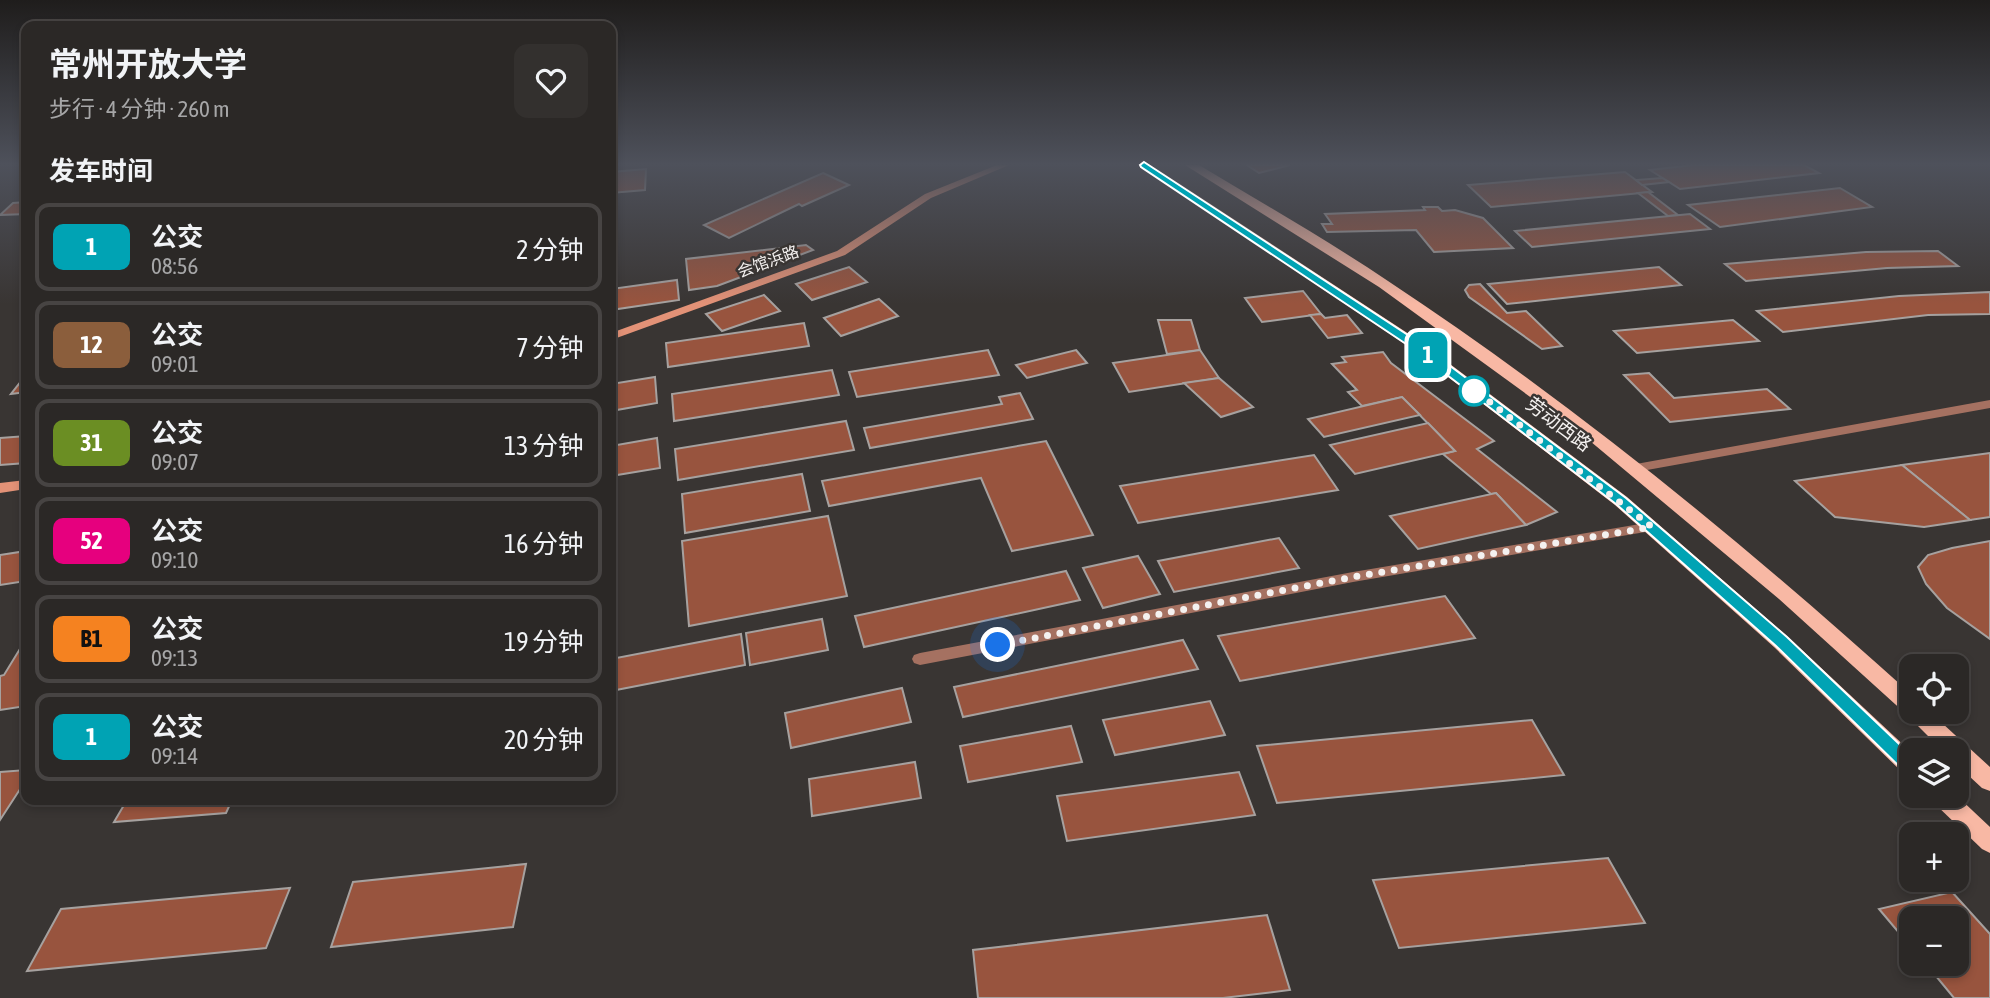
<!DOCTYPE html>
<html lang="zh">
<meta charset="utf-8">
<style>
:root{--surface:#2b2826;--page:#33302e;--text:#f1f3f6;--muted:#a6a6a7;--line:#474443}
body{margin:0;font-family:"Asap Condensed","Noto Sans SC",sans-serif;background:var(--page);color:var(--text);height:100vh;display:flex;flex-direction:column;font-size:26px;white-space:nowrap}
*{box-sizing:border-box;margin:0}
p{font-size:23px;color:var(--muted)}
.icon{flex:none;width:38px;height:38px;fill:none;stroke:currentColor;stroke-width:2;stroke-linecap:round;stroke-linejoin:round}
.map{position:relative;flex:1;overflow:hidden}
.details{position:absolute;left:21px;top:21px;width:595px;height:784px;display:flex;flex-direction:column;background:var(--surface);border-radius:14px;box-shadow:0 4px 10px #0003,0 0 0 2px var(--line)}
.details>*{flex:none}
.badge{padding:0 14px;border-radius:10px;font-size:24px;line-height:46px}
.tools{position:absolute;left:1899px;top:654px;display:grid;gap:14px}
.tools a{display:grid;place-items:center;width:70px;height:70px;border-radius:14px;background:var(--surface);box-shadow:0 4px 10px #0003,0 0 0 2px var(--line);font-size:35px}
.you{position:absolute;width:35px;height:35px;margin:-18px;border:5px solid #fff;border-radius:50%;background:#1a73e8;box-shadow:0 0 0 10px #1a73e833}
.map>.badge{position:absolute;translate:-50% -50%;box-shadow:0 0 0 4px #fff}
h2{padding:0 28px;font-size:26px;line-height:63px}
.round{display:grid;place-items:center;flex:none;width:74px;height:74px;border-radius:14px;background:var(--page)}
.headline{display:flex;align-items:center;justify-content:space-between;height:119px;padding:0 28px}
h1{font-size:33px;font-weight:700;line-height:52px}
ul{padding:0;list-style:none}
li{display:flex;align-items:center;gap:21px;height:88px;margin:0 14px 10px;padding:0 14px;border:4px solid var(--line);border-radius:14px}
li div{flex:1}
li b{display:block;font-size:26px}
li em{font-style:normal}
li .badge{min-width:77px;font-weight:700;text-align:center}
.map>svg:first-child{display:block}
.building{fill:#98543e;stroke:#a6a19f;stroke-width:2}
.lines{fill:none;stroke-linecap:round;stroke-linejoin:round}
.street{fill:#a57161;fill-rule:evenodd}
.secondary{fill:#e39277;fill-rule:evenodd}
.primary{fill:#f8b8a4;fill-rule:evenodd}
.line{fill:#00a3b4;stroke:#fff;stroke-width:2}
.walk{stroke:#f4f1f0;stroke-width:7;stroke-dasharray:0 12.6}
.stop-dot{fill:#fff;stroke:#00a3b4;stroke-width:3.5}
.labels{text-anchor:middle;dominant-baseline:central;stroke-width:5;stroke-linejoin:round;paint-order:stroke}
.far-street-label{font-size:16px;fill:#f4f1f0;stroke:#393533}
.street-label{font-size:19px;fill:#f4f1f0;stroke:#393533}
</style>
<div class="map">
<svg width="1990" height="998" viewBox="0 0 1990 998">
<rect width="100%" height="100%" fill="#393533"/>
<g class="building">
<path d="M1247,165H1290L1259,173Z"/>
<path d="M1693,165H1804L1819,173L1680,189L1650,170Z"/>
<path d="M646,169L645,190L611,193V172Z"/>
<path d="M1625,172L1652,192L1491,207L1468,185Z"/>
<path d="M823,173L849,185L802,206L799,204L729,238L704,225Z"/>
<path d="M1662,178L1669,182L1642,185L1636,180Z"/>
<path d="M1840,188L1872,207L1720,227L1688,205Z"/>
<path d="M1648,192L1678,215L1668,216L1638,193Z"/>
<path d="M26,202V214L0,215L13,203Z"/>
<path d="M1423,207H1438L1442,211L1455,210L1483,218L1513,248L1434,252L1416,230L1327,232L1322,224H1332L1325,214L1425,210Z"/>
<path d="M1690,214L1710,229L1532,247L1515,231Z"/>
<path d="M806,245L813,250L717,286L689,290L686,259Z"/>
<path d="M1938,251L1958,266L1887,268L1746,281L1725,264L1866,252Z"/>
<path d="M849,267L867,282L812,300L796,284Z"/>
<path d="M1659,267L1681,285L1507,304L1488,284Z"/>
<path d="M677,280L679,300L611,310V289Z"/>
<path d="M1480,284L1507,313L1526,311L1562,346L1542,349L1469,297L1465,290L1469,285Z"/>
<path d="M1303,291L1321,314L1262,322L1245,298Z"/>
<path d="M1990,292V314L1928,315L1783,332L1757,311L1899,296Z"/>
<path d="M764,295L780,311L722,331L706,314Z"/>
<path d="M879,299L898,316L841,336L824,318Z"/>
<path d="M1321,314L1325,318L1347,315L1362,333L1328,338L1310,315Z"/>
<path d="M1158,320H1191L1200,350L1167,354Z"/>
<path d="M1733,320L1759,341L1637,353L1614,331Z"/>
<path d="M804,323L809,346L668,367L666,343Z"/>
<path d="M988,350L999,375L857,397L849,372Z"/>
<path d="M1076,350L1087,363L1027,378L1016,365Z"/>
<path d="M1200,350L1219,378L1129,392L1113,363Z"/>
<path d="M1383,352L1391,363L1494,441L1477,449L1557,512L1526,525L1496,493L1491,494L1443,454L1455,451L1402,397L1362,406L1348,392L1357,390L1332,364L1346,362L1342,357Z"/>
<path d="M832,370L839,395L674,421L672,394Z"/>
<path d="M1649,373L1674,398L1767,389L1790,409L1670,422L1624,375Z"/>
<path d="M26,375V392L11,394Z"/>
<path d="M655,377L657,403L611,411V384Z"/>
<path d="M1219,378L1253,407L1221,417L1184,383Z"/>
<path d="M1020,393L1033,419L870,448L864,428L1002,404L999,397Z"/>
<path d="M1402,397L1420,415L1324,437L1308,419Z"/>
<path d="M846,421L854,450L678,480L675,449Z"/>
<path d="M1428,423L1455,451L1355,474L1330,445Z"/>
<path d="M26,436V463L0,465V438Z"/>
<path d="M657,438L660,468L611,476V446Z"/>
<path d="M1046,441L1093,535L1012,551L981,478L829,506L822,481Z"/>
<path d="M1990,453V517L1970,520L1902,465Z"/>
<path d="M1314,455L1338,490L1138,523L1120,486Z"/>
<path d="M1902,465L1970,520L1924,527L1835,517L1795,481Z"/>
<path d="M802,474L810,511L685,533L682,494Z"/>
<path d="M1496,493L1526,525L1418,549L1390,516Z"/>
<path d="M828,516L847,596L689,626L682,541Z"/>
<path d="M1279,538L1299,568L1174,592L1158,561Z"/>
<path d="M1990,541V639L1947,608L1926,584L1918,567L1928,555L1952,548Z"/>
<path d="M26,551V581L0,585V555Z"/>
<path d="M1138,556L1160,594L1103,608L1083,568Z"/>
<path d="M1066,571L1080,600L864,647L855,616Z"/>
<path d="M1445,596L1475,638L1240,681L1218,636Z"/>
<path d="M822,619L828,650L750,665L746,633Z"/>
<path d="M741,634L745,665L611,691V659Z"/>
<path d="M26,639V706L0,710V676L4,675Z"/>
<path d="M1183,640L1198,669L963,717L954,687Z"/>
<path d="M902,688L911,722L791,748L785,713Z"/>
<path d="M1210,701L1225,735L1115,755L1103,720Z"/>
<path d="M1532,720L1564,775L1277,803L1257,746Z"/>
<path d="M1071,726L1082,762L968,782L960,746Z"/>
<path d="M915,762L921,798L812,816L809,779Z"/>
<path d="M26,770V780L0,820V772Z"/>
<path d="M1239,772L1255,815L1067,841L1057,796Z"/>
<path d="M127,800H232L226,813L114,822Z"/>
<path d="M1608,858L1645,923L1399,948L1373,880Z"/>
<path d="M526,864L513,927L331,947L353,882Z"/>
<path d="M290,888L266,948L27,971L61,909Z"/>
<path d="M1952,892L1990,934V998H1954L1926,964H1956V919H1911V947L1879,909Z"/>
<path d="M1267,915L1290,990L1223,998H978L973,950Z"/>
</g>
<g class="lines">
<g class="street">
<path d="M1990,400V408L1636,472L1629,468L1636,464Z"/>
<path d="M1652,522L1659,527L1657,530L1353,582L920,665L914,663L912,659L914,655L920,653L1353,572Z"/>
</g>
<g class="secondary">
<path d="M997,165H1009L931,198L845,255L611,340V333L837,251L925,194Z"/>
<path d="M26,480V489L0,493V483Z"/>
</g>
<g class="primary">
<path d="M1138,165H1151L1418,340L1627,497L1788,637L1911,752V775L1903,773L1774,647L1615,505L1408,346Z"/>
<path d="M1185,165H1199C1262,203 1327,240 1388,281C1574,404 1746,545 1911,694V712H1930L1990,767V791L1982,788L1956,764V751H1943L1906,714L1779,599L1584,436L1379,287Z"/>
<path d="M1956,795L1990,827V853L1982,849L1934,803L1931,796Z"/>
</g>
</g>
<linearGradient id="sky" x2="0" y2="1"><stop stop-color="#1f1d1c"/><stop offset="0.54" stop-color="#4e515b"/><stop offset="1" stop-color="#4e515b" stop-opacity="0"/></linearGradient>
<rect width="1990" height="304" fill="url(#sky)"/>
<path class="line" d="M1144,162L1417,341L1626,498L1787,637L1917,761L1920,766L1917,772L1911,774L1905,772L1776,646L1616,504L1409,346L1141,167L1140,165Z"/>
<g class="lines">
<path class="walk" d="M998,645L1353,577L1652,527L1469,386L1474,391"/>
</g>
<circle class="stop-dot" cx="1474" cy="391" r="14"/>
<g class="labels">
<g class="far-street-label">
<text transform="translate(768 261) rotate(-20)">会馆浜路</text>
</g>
<g class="street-label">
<text transform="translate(1559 424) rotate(37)">劳动西路</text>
</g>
</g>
</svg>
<div class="tools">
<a><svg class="icon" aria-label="locate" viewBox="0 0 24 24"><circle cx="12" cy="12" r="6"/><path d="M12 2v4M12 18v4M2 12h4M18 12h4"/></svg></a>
<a><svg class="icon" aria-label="layers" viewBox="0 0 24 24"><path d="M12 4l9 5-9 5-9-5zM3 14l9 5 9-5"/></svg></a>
<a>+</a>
<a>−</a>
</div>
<div class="you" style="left:998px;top:645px"></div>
<b class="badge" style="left:1428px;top:355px;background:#00a3b4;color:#fff">1</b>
<section class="details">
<div class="headline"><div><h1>常州开放大学</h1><p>步行 · 4 分钟 · 260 m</p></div><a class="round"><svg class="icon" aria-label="heart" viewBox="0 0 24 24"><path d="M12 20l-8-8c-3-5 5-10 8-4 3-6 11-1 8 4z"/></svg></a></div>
<h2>发车时间</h2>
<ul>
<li><span class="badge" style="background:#00a3b4;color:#fff">1</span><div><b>公交</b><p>08:56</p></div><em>2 分钟</em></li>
<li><span class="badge" style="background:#8b5e3c;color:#fff">12</span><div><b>公交</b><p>09:01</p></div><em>7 分钟</em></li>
<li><span class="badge" style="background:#6b8e23;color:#fff">31</span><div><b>公交</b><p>09:07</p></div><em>13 分钟</em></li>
<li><span class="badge" style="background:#e6007e;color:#fff">52</span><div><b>公交</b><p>09:10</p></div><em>16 分钟</em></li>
<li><span class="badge" style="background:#f58220;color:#111">B1</span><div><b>公交</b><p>09:13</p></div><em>19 分钟</em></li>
<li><span class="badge" style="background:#00a3b4;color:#fff">1</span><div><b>公交</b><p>09:14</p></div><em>20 分钟</em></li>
</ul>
</section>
</div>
